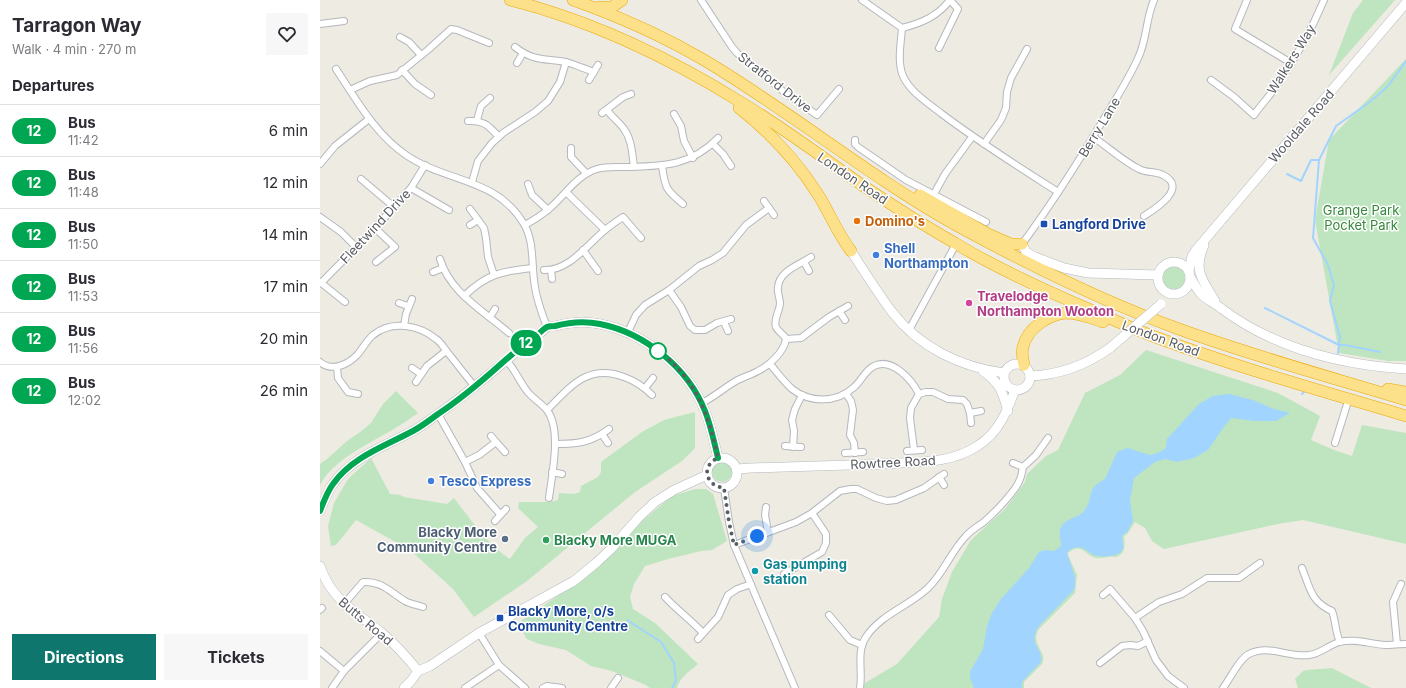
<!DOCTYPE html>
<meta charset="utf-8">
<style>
:root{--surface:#fff;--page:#f7f7f7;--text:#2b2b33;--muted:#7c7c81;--line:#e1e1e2;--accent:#0f766e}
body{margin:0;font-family:Inter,sans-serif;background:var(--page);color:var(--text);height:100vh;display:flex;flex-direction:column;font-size:15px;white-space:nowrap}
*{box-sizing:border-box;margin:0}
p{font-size:13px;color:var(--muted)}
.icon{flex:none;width:22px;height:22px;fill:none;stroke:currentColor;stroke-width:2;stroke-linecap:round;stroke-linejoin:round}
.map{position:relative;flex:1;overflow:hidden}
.side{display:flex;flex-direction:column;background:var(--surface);width:320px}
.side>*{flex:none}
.badge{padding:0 8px;border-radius:13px;font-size:14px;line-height:26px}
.you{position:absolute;width:20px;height:20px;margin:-10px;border:3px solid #fff;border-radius:50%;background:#1a73e8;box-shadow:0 0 0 6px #1a73e833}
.map>.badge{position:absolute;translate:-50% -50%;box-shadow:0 0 0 2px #fff}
h2{padding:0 12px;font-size:15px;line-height:36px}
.round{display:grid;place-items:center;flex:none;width:42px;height:42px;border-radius:0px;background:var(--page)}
.overview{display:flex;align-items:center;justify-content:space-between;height:68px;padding:0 12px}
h1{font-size:19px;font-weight:700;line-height:30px}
.primary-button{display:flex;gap:8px;margin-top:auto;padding:8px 12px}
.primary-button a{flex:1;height:46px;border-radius:0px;background:var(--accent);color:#fff;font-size:16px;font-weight:700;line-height:46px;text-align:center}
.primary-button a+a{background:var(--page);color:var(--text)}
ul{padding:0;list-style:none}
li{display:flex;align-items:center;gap:12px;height:52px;padding:0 12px;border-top:1px solid var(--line)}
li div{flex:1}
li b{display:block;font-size:15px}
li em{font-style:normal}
li .badge{min-width:44px;font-weight:700;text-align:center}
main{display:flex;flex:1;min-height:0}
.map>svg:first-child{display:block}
.green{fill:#bee5bf}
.water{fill:#a1d4fe}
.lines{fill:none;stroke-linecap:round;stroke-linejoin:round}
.stream{stroke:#a1d4fe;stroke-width:2}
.street-casing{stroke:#b5b8bd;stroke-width:8}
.secondary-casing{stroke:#b6b9bf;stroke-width:10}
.highway-casing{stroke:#eda702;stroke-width:12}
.street{stroke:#fff;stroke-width:6}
.secondary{stroke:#fff;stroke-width:9}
.highway{stroke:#fce18a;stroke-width:11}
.secondary-bridge-casing{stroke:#b6b9bf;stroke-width:10;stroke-linecap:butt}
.secondary-bridge{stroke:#fff;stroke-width:9}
.line-casing{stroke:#fff;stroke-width:9}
.line{stroke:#00a651;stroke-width:6}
.walk{stroke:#5a5e63;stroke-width:4;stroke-dasharray:0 7.2}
.food-dot{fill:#e8710a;stroke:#fff;stroke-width:1.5}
.transit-dot{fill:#1a4fb4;stroke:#fff;stroke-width:1.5}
.shop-dot{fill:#3f7fe0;stroke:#fff;stroke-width:1.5}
.hotel-dot{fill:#d1479c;stroke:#fff;stroke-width:1.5}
.stop-dot{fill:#fff;stroke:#00a651;stroke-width:2}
.service-dot{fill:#5c6f8a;stroke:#fff;stroke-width:1.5}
.leisure-dot{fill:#2e9e5b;stroke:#fff;stroke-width:1.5}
.culture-dot{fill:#0f9aa8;stroke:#fff;stroke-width:1.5}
.labels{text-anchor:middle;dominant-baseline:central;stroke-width:3;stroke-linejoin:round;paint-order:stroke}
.street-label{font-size:13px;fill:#5a5e63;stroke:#fff}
.park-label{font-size:13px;fill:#36863b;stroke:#fff}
.food-label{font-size:13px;font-weight:bold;fill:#c56008;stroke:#fff;text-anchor:start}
.transit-label{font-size:13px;font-weight:bold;fill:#164399;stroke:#fff;text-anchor:start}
.shop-label{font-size:13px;font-weight:bold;fill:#366cbe;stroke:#fff;text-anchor:start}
.hotel-label{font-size:13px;font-weight:bold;fill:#b23c85;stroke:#fff;text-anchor:start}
.service-label{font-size:13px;font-weight:bold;fill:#4e5e75;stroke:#fff;text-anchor:end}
.leisure-label{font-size:13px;font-weight:bold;fill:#27864d;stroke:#fff;text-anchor:start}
.culture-label{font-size:13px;font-weight:bold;fill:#0d838f;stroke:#fff;text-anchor:start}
</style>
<main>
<section class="side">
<div class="overview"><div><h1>Tarragon Way</h1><p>Walk · 4 min · 270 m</p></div><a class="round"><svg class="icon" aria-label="heart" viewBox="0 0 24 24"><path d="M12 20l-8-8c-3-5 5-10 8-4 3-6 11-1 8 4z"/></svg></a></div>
<h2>Departures</h2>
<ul>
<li><span class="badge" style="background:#00a651;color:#fff">12</span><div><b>Bus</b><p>11:42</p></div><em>6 min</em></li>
<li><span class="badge" style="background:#00a651;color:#fff">12</span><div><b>Bus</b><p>11:48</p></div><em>12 min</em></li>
<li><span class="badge" style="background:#00a651;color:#fff">12</span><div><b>Bus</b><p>11:50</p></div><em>14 min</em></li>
<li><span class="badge" style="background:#00a651;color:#fff">12</span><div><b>Bus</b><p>11:53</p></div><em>17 min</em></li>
<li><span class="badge" style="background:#00a651;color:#fff">12</span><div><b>Bus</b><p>11:56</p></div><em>20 min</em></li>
<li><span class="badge" style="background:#00a651;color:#fff">12</span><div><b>Bus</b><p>12:02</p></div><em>26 min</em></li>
</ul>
<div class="primary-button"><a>Directions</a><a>Tickets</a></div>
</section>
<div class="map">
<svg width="1086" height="688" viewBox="0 0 1086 688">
<rect width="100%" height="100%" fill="#edebe2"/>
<g class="green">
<path d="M1043,0H1075L1009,75L1033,13Z"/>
<path d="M1086,59V361H1068L1019,353L995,220L1009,140Z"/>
<circle cx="854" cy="278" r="11"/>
<path d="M826,350L958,393L1000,416L991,440L1014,450L1032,456L1042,425L1086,433V544L983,520L958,524L844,549L832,541L825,528L815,522C811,527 810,533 804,536C805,545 806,555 795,557C793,557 791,556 789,557C785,557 780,559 776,558C766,556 761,541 748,553V555L757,575L755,593L718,630C711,647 728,651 722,664L704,682V688H543L545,683L577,664L619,617L622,599L632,572L651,540L685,509L705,482L707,474L726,456L738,450L765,393L800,375Z"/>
<path d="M76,391L98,413C89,419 81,425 72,430C48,444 13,460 0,485V464L7,459L27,441L39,433L51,423L63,404Z"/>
<path d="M375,412V448L362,461L315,492L207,581L154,617L133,589L90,550L36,520L16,545L11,546L8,526L14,503L28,479L51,458L70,494L80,495L84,497L127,504L134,498C151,520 167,544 190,559L205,538L218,527L198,508L199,502H231L238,500L239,493L254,494L260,492L261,486L278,477L281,472V462L322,432L344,420Z"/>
<circle cx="402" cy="472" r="10"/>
<path d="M375,489H386L393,494L407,541L392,550L381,551L348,559L325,566L314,584L310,597L313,609L335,623L378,664C371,670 359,678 357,688H330L326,685L292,671L271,666L246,650L219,644L207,639L198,623L261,580L285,559L321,522L352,496Z"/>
<path d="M1012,668L1049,687L1051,688H978L975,679L983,671L987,670Z"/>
</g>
<path class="water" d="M909,394L933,400L954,409L970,413L956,421H935L911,418L903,428L888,450L874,458L862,461L857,462L845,459L835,462L814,478L810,500L813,522L810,526L808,531L802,536C802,540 804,545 803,548C801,557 784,557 778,556C769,556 766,545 755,548C751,549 749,550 747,553L755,577V587L753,591L719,626C707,646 723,645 721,662L702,682V688H654L650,678V672L663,649L667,626L672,613L681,599L709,568L719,552L725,550L734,551L741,546C741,541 739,534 740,530C744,517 758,519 764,511C775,497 764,490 785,479L797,452L807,448L830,455L838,453L846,448L847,439L879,404L893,396Z"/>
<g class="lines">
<g class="stream">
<path d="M967,174L981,181L991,160H999"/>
<path d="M945,308L1019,345H1025L1060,352"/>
<path d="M1018,353L1020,337L1010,301L1014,285L1008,265L993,238L999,160L1016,126L1051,101L1068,86L1086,61"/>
<path d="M982,394L984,392"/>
<path d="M307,620L341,642L354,663L356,681L352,688"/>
</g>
<g class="street-casing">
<g id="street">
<path d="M381,0L412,47L417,53L464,92L497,115L519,89"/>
<path d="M542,0L582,28C602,23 618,16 630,0"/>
<path d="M927,0L915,29L971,63"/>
<path d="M0,24L24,21"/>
<path d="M582,28C581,42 577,62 583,76C590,92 608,103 622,114C659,142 699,167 738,192"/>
<path d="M80,37L89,42L101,55"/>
<path d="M195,47C214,62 226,58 246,62C256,65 265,69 274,72"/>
<path d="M619,48L638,9L630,0"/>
<path d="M197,63L203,53"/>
<path d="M16,69C36,99 55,134 86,155C127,183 176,177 204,224C215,243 211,266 215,287C217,301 222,314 227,327"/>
<path d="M82,70L95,84L111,95"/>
<path d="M269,80L278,65"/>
<path d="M891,80L914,97L934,115C940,106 948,98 955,88C974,61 991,31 1004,0"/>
<path d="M30,90L50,81L77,75L109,49L131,29L137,30L169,43"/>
<path d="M287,110C292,117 299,122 304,129C312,140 312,154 314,166"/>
<path d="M282,113L303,97L311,94"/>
<path d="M354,114L361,126L364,141L373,158"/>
<path d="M157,120L161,106L170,98"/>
<path d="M148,121C164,120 169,126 179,137"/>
<path d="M773,137C788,147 803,161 819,169C826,173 835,171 843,175C869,188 835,209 824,216"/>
<path d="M535,140V144L538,147L586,180L666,222"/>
<path d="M393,144L403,154L411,166"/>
<path d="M664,144L681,120L686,108L687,92L691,78L707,49"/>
<path d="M251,148V157L266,173"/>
<path d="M0,164L15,146L49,119"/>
<path d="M342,166C345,188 346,190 363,204"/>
<path d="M41,179L74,207"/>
<path d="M152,182L158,161L172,143L183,133L215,112L228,101L240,82L246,62"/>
<path d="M208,184L212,195L228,210"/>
<path d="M91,188L129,210"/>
<path d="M246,192L285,230"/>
<path d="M614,194L625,174L652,137"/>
<path d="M444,201L454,215"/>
<path d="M150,209L164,228L166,238L168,257L174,275"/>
<path d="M0,217L21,232L36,247"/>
<path d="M150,225L158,220"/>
<path d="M205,225C214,220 222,215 230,208C245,195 257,175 277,169C286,166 297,167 307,167C343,166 371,166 398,138"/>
<path d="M55,228L75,247L56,262"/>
<path d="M702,244C731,205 757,164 782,122C795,100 809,79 819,56C827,38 826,18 834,0"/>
<path d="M263,250L278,271"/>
<path d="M120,259C130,293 164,311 189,333"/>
<path d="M484,262L489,271"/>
<path d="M224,270C249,271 267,245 285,230C291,225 297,221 303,217L321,238"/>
<path d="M231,270L232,279"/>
<path d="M113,272L123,268"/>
<path d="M0,282L25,302"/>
<path d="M1,283L55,228L91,188L105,165"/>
<path d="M349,290L361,307L370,326L375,330H385L397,323L411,319"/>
<path d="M144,296C167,274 182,271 213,268"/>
<path d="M79,303L88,306"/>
<path d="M519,311L525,320"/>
<path d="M170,317L175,309"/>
<path d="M404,322L408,331"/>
<path d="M84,326L86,314L92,299"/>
<path d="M589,330L636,244"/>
<path d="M308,332L316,315L325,305L349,290L379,266L392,260L403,253L426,225L449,208"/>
<path d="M466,339L481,338L509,317L528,306"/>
<path d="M186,360C195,369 199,381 207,391C212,398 221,403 227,410C242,430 232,474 229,498"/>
<path d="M0,362C12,372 28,365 38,354C43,348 47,340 53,335C72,320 99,325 116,339C121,342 124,348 128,353C137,364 146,376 155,387"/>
<path d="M450,364C457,372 463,381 472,389C490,403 516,403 533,388C541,382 545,370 554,366C572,357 592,380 599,394"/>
<path d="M17,367L18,378L28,392L38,394"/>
<path d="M92,368L101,374"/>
<path d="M96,382L107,366L126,351"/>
<path d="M325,388L333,378"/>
<path d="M526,394L531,401L533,410L530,435L534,443L535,453"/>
<path d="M382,403C394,397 404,388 416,381C423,377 431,375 438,371C450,365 464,352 466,339C464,334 458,332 456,327C453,319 460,311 460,303C460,298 457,293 458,287C459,271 479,265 491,257"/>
<path d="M227,410C250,387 268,363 304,377C315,381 324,387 332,395"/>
<path d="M650,413L661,411"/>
<path d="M118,414L145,462L157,488L180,514"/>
<path d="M282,434L288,443"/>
<path d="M176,442L185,452"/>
<path d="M1015,443L1029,398"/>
<path d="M235,444C257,444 270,443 289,429"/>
<path d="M465,446L481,447"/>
<path d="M473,447L474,431L472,420L475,409L482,395"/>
<path d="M594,450L590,418L591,408L599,394L606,392H613L628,399L643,400L647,404L650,413L651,423"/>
<path d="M587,451L602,450"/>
<path d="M525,453L543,452"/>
<path d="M145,462L159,455L176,442L171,436"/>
<path d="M703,467L716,455L728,438"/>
<path d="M232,472L242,474"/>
<path d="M619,477L624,485"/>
<path d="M404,488L409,522L414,545L475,688"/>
<path d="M446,507L445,515L448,532"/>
<path d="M175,521L186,509"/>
<path d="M414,545L476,522L492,513L520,491L531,489H537L556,498L567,501L576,500L604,488L624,474"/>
<path d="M982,568C990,588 991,602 1012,611C1016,621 1015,632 1020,642"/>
<path d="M464,574L502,552L506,543V534L492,513"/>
<path d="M783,595L790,589L815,618L823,631L836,660L848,676L864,688"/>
<path d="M345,597C357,610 371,620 383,633"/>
<path d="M24,604L43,582C62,581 70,592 85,601C90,604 97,605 103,607"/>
<path d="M0,610L2,608"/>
<path d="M509,615L530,640L542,645"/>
<path d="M815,618L839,602L862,594L887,578H919L940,563"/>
<path d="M159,633L179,665L205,688"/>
<path d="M378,639L398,617L408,595L417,589L431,584"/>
<path d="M1077,644L1073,602L1081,584"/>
<path d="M0,651L24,671"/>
<path d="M780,663L802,646L810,645L818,646L828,641"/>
<path d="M12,688L24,671L62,633"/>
<path d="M145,688L179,665"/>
<path d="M223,688L227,686L242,688"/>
<path d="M291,688L298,678"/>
<path d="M540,688C543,671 536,652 546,637C560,615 589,606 608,588C624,573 631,551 646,536C651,530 659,526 665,521C674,513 697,490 700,479C702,475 702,471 703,467L693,463"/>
<path d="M903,688C910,679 919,659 929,654C950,644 968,658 989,655C1000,654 1009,645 1019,642C1034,638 1050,644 1065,645C1072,645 1079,644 1086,644"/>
</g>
</g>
<g class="secondary-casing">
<g id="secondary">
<path d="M702,244L706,252L715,257L744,268L768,273L838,275"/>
<path d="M884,245C873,271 882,279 895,301"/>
<path d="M531,251C544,271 557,292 572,312C599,347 640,367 684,373"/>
<circle cx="854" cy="278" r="16"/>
<path d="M869,271L872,256L876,250L1086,3"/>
<path d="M870,277C874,283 877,290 882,295C888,300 896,304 902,309C956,349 1020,365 1086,369"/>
<circle cx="697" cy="377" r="13"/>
<path d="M663,371C681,384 682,391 688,411"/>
<path d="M710,376C739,375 766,365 790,348"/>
<circle cx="402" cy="473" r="15"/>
<path d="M417,469L431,468C464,467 496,466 529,465C546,465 563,464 580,463C608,462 636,461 659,445C679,432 687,411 695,390"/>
<path d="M0,511C4,501 7,492 13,484C32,457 65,446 93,431C102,426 110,420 118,414C143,397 166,377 189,358C199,349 209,341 220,333C222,332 224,329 227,327C229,326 233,326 235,326C250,322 265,321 280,324C325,333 368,368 385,411C391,426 394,442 398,458"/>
<path d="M0,566C12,601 35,611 62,633C75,644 87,657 98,671"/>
<path d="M84,688L91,681L98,671L110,666L159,633L254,581L276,563L291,549L319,517L335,502L354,490L387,475"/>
</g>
</g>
<g class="highway-casing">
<g id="highway">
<path d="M190,0C273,21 350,58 422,103C464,128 502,157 542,185C572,205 603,225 635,243C676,268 720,288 764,307C789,318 813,329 838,338C919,368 1003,391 1086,416"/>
<path d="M253,0C298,16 343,36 384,60C470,111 547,175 634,224C707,264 781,301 859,329C933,356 1010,377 1086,400"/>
<path d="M279,7H292L302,0"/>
<path d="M419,108C451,133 477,161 499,196C510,214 518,234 531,251"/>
<path d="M600,195L668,234L691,244H702"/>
<path d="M704,365C703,359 701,353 703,347C707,328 729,314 747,313C759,313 771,318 783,322"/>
<path d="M1068,389L1086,392"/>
</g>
</g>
<use href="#street" class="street"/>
<use href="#secondary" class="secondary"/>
<use href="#highway" class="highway"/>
<g class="secondary-bridge-casing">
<path id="secondary-bridge" d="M790,348L841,304"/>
</g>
<use href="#secondary-bridge" class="secondary-bridge"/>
</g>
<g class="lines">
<g class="line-casing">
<path id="line" d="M0,511C4,501 7,492 13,484C32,457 65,446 93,431C102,426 110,420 118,414C141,399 162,381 182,363C193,353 205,344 217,335C220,333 223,329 227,327C229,326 233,326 235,326C250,322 265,321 280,324C325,333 368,368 385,411C391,426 394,442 398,458"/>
</g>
<use href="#line" class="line"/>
<path class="walk" d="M338,351C375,377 389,415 398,458C380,466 386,486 404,488L409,522L414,545L437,536"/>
</g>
<circle class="food-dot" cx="537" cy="221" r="4"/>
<g class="transit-dot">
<rect x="720" y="220" width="8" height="8" rx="2"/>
<rect x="176" y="614" width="8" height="8" rx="2"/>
</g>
<g class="shop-dot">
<circle cx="556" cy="255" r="4"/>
<circle cx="111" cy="481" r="4"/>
</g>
<circle class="hotel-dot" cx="649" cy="303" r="4"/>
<circle class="stop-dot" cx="338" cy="351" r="8"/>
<circle class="service-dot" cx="185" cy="539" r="4"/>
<circle class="leisure-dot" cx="226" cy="540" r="4"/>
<circle class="culture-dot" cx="435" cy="571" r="4"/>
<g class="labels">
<g class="street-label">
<text transform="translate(971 59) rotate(-58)">Walkers Way</text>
<text transform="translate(455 82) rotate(38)">Stratford Drive</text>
<text transform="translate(981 126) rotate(-49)">Wooldale Road</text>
<text transform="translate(779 127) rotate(-59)">Berry Lane</text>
<text transform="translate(533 178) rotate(34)">London Road</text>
<text transform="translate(55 226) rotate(-47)">Fleetwind Drive</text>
<text transform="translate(841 338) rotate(20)">London Road</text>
<text transform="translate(573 462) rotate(-3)">Rowtree Road</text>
<text transform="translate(46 621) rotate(40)">Butts Road</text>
</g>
<g class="park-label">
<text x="1041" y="210">Grange Park<tspan x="1041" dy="15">Pocket Park</tspan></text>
</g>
<g class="food-label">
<text x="545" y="221">Domino's</text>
</g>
<g class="transit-label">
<text x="732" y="224">Langford Drive</text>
<text x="188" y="611">Blacky More, o/s<tspan x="188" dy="15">Community Centre</tspan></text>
</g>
<g class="shop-label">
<text x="564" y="248">Shell<tspan x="564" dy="15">Northampton</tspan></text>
<text x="119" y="481">Tesco Express</text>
</g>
<g class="hotel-label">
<text x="657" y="296">Travelodge<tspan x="657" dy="15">Northampton Wooton</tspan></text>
</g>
<g class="service-label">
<text x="177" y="532">Blacky More<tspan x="177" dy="15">Community Centre</tspan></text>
</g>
<g class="leisure-label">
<text x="234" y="540">Blacky More MUGA</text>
</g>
<g class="culture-label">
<text x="443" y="564">Gas pumping<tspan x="443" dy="15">station</tspan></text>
</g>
</g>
</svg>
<div class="you" style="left:437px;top:536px"></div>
<b class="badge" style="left:206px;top:343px;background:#00a651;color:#fff">12</b>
</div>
</main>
